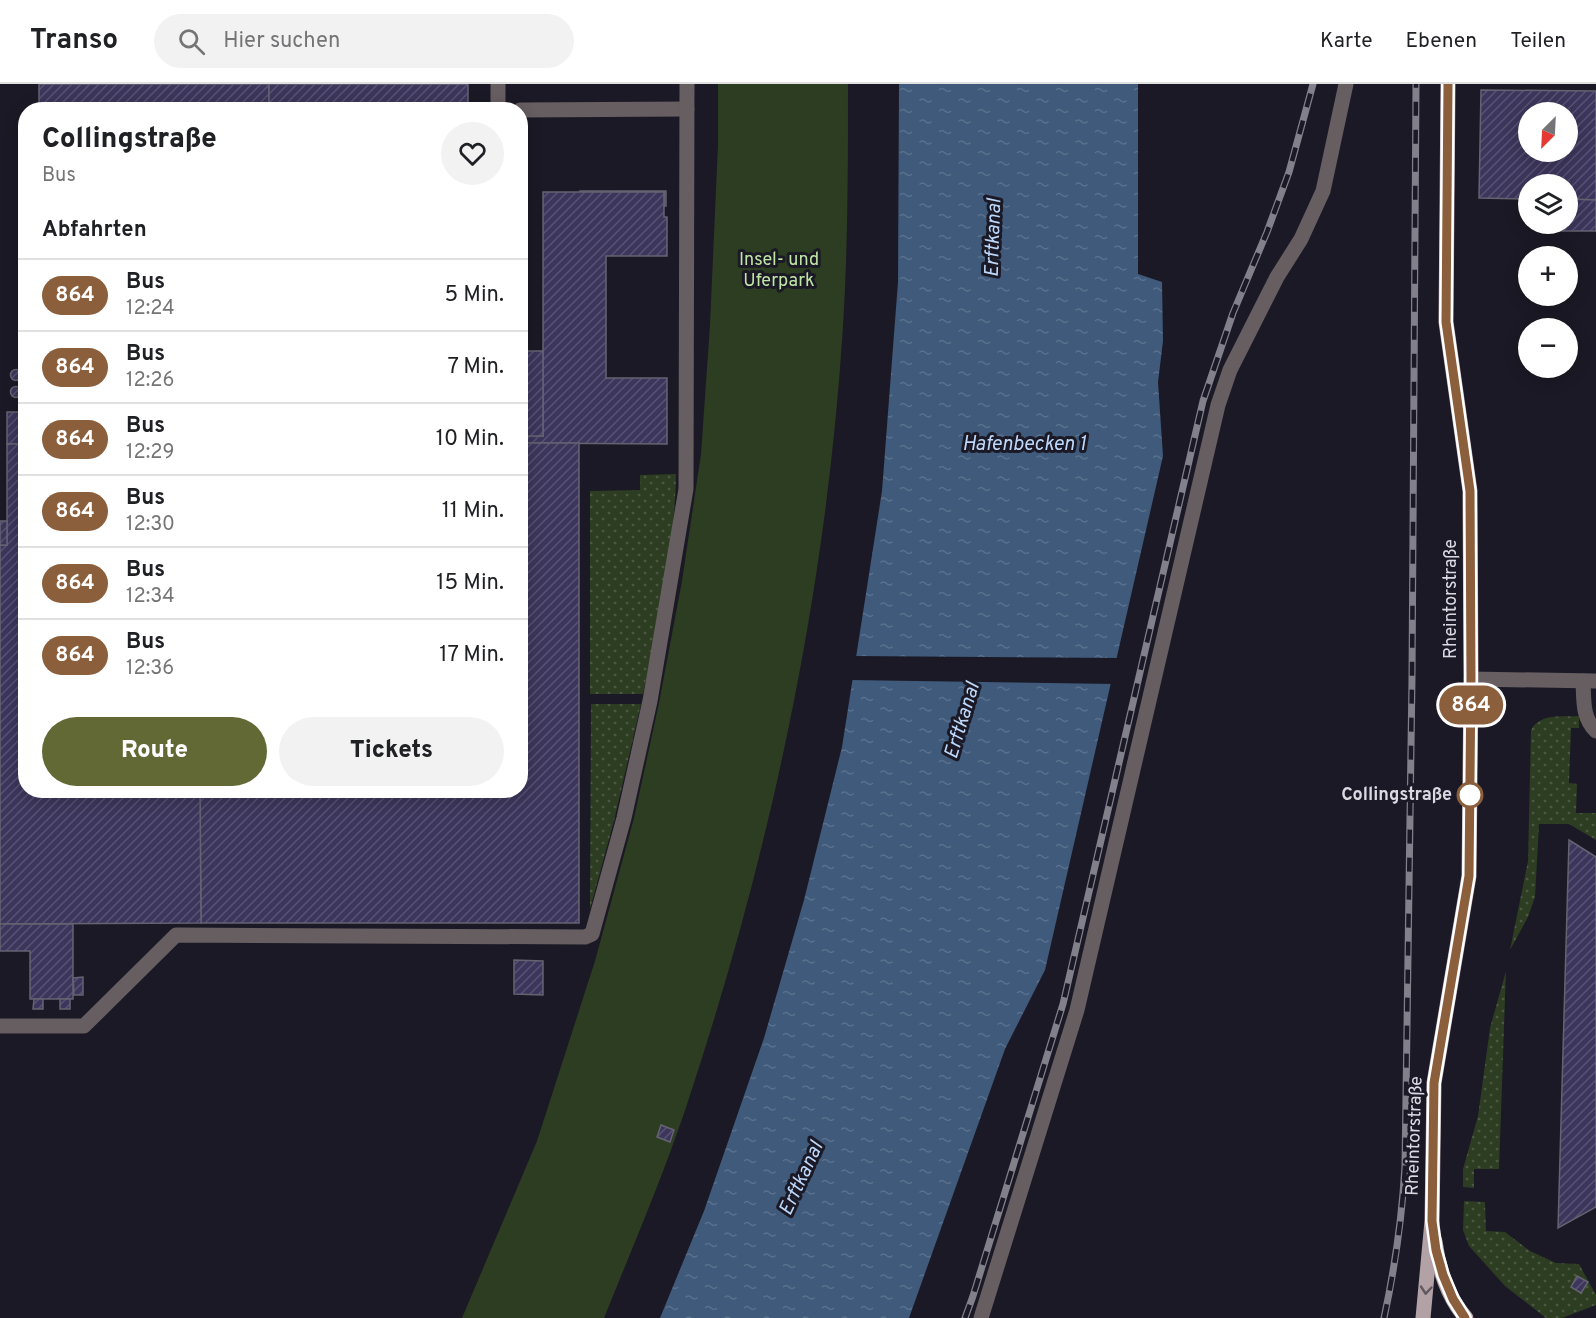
<!DOCTYPE html>
<html lang="de">
<meta charset="utf-8">
<style>
:root{--surface:#fff;--page:#f2f2f2;--text:#202124;--muted:#757577;--line:#e0e0e0;--accent:#636935}
body{margin:0;font-family:Overpass,sans-serif;background:var(--page);color:var(--text);height:100vh;display:flex;flex-direction:column;font-size:22px;white-space:nowrap}
*{box-sizing:border-box;margin:0}
p{font-size:20px;color:var(--muted)}
.icon{flex:none;width:33px;height:33px;fill:none;stroke:currentColor;stroke-width:2;stroke-linecap:round;stroke-linejoin:round}
.map{position:relative;flex:1;overflow:hidden}
.sheet{position:absolute;left:18px;top:18px;width:510px;height:696px;display:flex;flex-direction:column;background:var(--surface);border-radius:24px;box-shadow:0 3px 15px #0003}
.sheet>*{flex:none}
.badge{padding:0 12px;border-radius:20px;font-size:21px;line-height:39px}
.needle{width:39px;rotate:204deg}
.tools{position:absolute;left:1518px;top:18px;display:grid;gap:12px}
.tools a{display:grid;place-items:center;width:60px;height:60px;border-radius:50%;background:var(--surface);box-shadow:0 3px 15px #0003;font-size:30px}
.map>.badge{position:absolute;translate:-50% -50%;box-shadow:0 0 0 3px #fff}
h2{padding:0 24px;font-size:22px;line-height:54px}
.round{display:grid;place-items:center;flex:none;width:63px;height:63px;border-radius:32px;background:var(--page)}
.overview{display:flex;align-items:center;justify-content:space-between;height:102px;padding:0 24px}
h1{font-size:28px;font-weight:800;line-height:45px}
.primary-button{display:flex;gap:12px;margin-top:auto;padding:12px 24px}
.primary-button a{flex:1;height:69px;border-radius:36px;background:var(--accent);color:#fff;font-size:24px;font-weight:800;line-height:69px;text-align:center}
.primary-button a+a{background:var(--page);color:var(--text)}
ul{padding:0;list-style:none}
li{display:flex;align-items:center;gap:18px;height:72px;padding:0 24px;border-top:2px solid var(--line)}
li div{flex:1}
li b{display:block;font-size:22px}
li em{font-style:normal}
li .badge{min-width:66px;font-weight:700;text-align:center}
header{display:flex;align-items:center;gap:36px;box-sizing:border-box;height:84px;padding:0 30px;background:var(--surface);border-bottom:2px solid var(--line)}
header strong{font-size:28px}
nav{display:flex;gap:33px;margin-inline-start:auto;font-size:21px}
.search{width:420px;height:54px;background:var(--page);display:flex;align-items:center;gap:15px;box-sizing:border-box;padding:0 21px;border-radius:33px;color:var(--muted);font-size:22px}
.map>svg:first-child{display:block}
.grass{fill:url(#grass-dots)}
.park{fill:#2d3d22}
.water{fill:url(#water-ripples)}
.pier{fill:#1b1925}
.building{fill:url(#building-hatch);stroke:#656372;stroke-width:1.5;fill-rule:evenodd}
.lines{fill:none;stroke-linecap:round;stroke-linejoin:round}
.minor{stroke:#665e60;stroke-width:15}
.major{stroke:#b2a2a6;stroke-width:15}
.rail-casing{stroke:#82818b;stroke-width:7}
.rail{stroke:#1b1925;stroke-width:4.5;stroke-dasharray:14;stroke-linecap:butt}
.oneway{stroke:#5f575f}
.line-casing{stroke:#fff;stroke-width:14}
.line{stroke:#8b5e3c;stroke-width:9}
.stop-dot{fill:#fff;stroke:#8b5e3c;stroke-width:3}
.labels{text-anchor:middle;dominant-baseline:central;stroke-width:6;stroke-linejoin:round;paint-order:stroke}
.park-label{font-size:18px;fill:#c0e6a6;stroke:#1b1925}
.street-label{font-size:18px;fill:#dbdae3;stroke:#1b1925}
.stop-label{font-size:18px;font-weight:bold;fill:#dbdae3;stroke:#1b1925;text-anchor:end}
.water-label{font-size:20px;font-style:italic;fill:#bdd8fa;stroke:#1b1925}
</style>
<header>
<strong>Transo</strong>
<div class="search"><svg class="icon" aria-label="search" viewBox="0 0 24 24"><circle cx="10" cy="10" r="6"/><path d="M15 15l6 6"/></svg>Hier suchen</div>
<nav><a>Karte</a><a>Ebenen</a><a>Teilen</a></nav>
</header>
<div class="map">
<svg width="1596" height="1234" viewBox="0 0 1596 1234">
<defs>
<pattern id="grass-dots" width="8" height="8" patternUnits="userSpaceOnUse" patternTransform="scale(1.5)"><rect width="8" height="8" fill="#2d3d22"/><path d="M2 2h.1M6 6h.1" fill="none" stroke="#4b5842" stroke-width="1.8" stroke-linecap="round"/></pattern>
<pattern id="water-ripples" width="26" height="14" patternUnits="userSpaceOnUse" patternTransform="scale(1.5)"><rect width="26" height="14" fill="#3f5a7b"/><path d="M2 4q2-2 4 0t4 0M15 11q2-2 4 0t4 0" fill="none" stroke="#5a718e"/></pattern>
<pattern id="building-hatch" width="6" height="6" patternUnits="userSpaceOnUse" patternTransform="scale(1.5)"><rect width="6" height="6" fill="#3d365c"/><path d="M-1 1l2-2M0 6l6-6M5 7l2-2" fill="none" stroke="#585273"/></pattern>
</defs>
<rect width="100%" height="100%" fill="#1b1925"/>
<g class="grass">
<path d="M676,390C675,461 657,541 643,610H590V407L640,406V391Z"/>
<path d="M591,620H641L614,737L590,825Z"/>
<path d="M1579,632V644H1571L1569,699L1577,700L1576,729H1596V756L1569,740H1539L1535,813L1528,833L1510,866L1528,777L1531,646C1540,629 1562,633 1579,632Z"/>
<path d="M1506,887L1499,1085H1474V1104L1463,1103V1085L1478,1032L1490,944Z"/>
<path d="M1464,1117L1485,1118L1486,1147L1505,1148L1530,1167L1556,1179L1579,1180L1596,1211V1221L1562,1234H1546L1505,1202L1469,1162L1463,1146Z"/>
</g>
<path class="park" d="M718,0H848C848,81 848,161 843,242C827,500 773,757 693,1002C668,1081 635,1157 604,1234H462L537,1057L595,877L634,734L659,619L682,497L701,370L710,241L718,61Z"/>
<path class="water" d="M899,0H1138V190L1162,198L1163,257L1158,298L1163,372L1045,886L1005,965L909,1234H660L704,1127L764,954L804,816L842,663L882,407L898,198Z"/>
<path class="pier" d="M853,572L1120,574L1114,600L849,596Z"/>
<g class="building">
<rect x="39" y="0" width="230" height="26"/>
<rect x="269" y="0" width="199" height="26"/>
<path d="M1481,6L1596,7V116L1568,115V100H1528V115L1479,114ZM1528,28H1568V68H1528Z"/>
<path d="M580,107H666V122H664V108L580,109Z"/>
<path d="M543,108H664V133H667V172H606V294H667V360L520,359V352H543Z"/>
<path d="M1568,115L1596,116V147H1539V140H1568Z"/>
<rect x="520" y="267" width="23" height="85"/>
<circle cx="16" cy="291" r="5.5"/>
<circle cx="16" cy="308" r="5.5"/>
<rect x="7" y="328" width="19" height="32"/>
<path d="M520,359H579V839H201L200,706H520Z"/>
<path d="M7,360H26V706H200L201,839L0,840V461H7Z"/>
<rect x="0" y="437" width="7" height="24"/>
<path d="M1569,756L1596,773V1123L1558,1144Z"/>
<path d="M0,840H73V915H30V867H0Z"/>
<path d="M514,876L543,877V911L514,910Z"/>
<path d="M83,893V911H74L73,894Z"/>
<path d="M34,915H43V925H33Z"/>
<rect x="60" y="915" width="10" height="10"/>
<path d="M661,1041L674,1046L670,1058L657,1053Z"/>
<path d="M1577,1192L1588,1198L1581,1209L1571,1203Z"/>
</g>
<g class="lines">
<g class="minor">
<path d="M498,26V0"/>
<path d="M520,26L687,25"/>
<path d="M1471,595L1596,597"/>
<path d="M1583,597C1584,616 1582,634 1596,647"/>
<path d="M0,942H84L176,851L585,853L592,850L624,734L650,617L686,405L687,0"/>
<path d="M981,1234L1077,926L1218,321L1230,286L1277,193L1301,155L1323,107L1346,0"/>
</g>
<g class="major">
<path d="M1435,1157C1438,1183 1448,1214 1466,1234"/>
<path d="M1423,1234L1432,1137L1434,999L1469,792L1471,595L1470,407L1446,238L1448,0"/>
</g>
<g class="rail-casing">
<g id="rail">
<path d="M965,1234L973,1212L1063,920L1203,317L1233,229L1267,148L1289,88L1313,0"/>
<path d="M1384,1234C1395,1183 1402,1134 1405,1082L1412,594L1416,0"/>
</g>
</g>
<use href="#rail" class="rail"/>
</g>
<defs><path id="oneway-chevron" d="M-2-3.5L2.5 0L-2 3.5" fill="none" stroke-width="1.6" stroke-linecap="round" stroke-linejoin="round" transform="scale(1.5)"/></defs>
<use class="oneway" href="#oneway-chevron" transform="translate(1426 1206) rotate(95)"/>
<g class="lines">
<g class="line-casing">
<path id="line" d="M1448,0L1446,238L1470,407L1471,595L1469,792L1434,999L1432,1137L1436,1166L1443,1191L1453,1215L1465,1234"/>
</g>
<use href="#line" class="line"/>
</g>
<circle class="stop-dot" cx="1470" cy="711" r="12"/>
<g class="labels">
<g class="park-label">
<text x="779" y="176">Insel- und<tspan x="779" dy="21">Uferpark</tspan></text>
</g>
<g class="street-label">
<text transform="translate(1451 515) rotate(-90)">Rheintorstraße</text>
<text transform="translate(1415 1052) rotate(-88)">Rheintorstraße</text>
</g>
<g class="stop-label">
<text x="1452" y="711">Collingstraße</text>
</g>
<g class="water-label">
<text transform="translate(994 154) rotate(-88)">Erftkanal</text>
<text x="1024" y="361">Hafenbecken 1</text>
<text transform="translate(963 637) rotate(-73)">Erftkanal</text>
<text transform="translate(802 1095) rotate(-65)">Erftkanal</text>
</g>
</g>
</svg>
<div class="tools">
<a><svg class="needle" viewBox="-14 -14 28 28"><path d="M0-13l5 13h-10z" fill="#e53935"/><path d="M0 13l5-13h-10z" fill="#757577"/></svg></a>
<a><svg class="icon" aria-label="layers" viewBox="0 0 24 24"><path d="M12 4l9 5-9 5-9-5zM3 14l9 5 9-5"/></svg></a>
<a>+</a>
<a>−</a>
</div>
<b class="badge" style="left:1471px;top:621px;background:#8b5e3c;color:#fff">864</b>
<section class="sheet">
<div class="overview"><div><h1>Collingstraße</h1><p>Bus</p></div><a class="round"><svg class="icon" aria-label="heart" viewBox="0 0 24 24"><path d="M12 20l-8-8c-3-5 5-10 8-4 3-6 11-1 8 4z"/></svg></a></div>
<h2>Abfahrten</h2>
<ul>
<li><span class="badge" style="background:#8b5e3c;color:#fff">864</span><div><b>Bus</b><p>12:24</p></div><em>5 Min.</em></li>
<li><span class="badge" style="background:#8b5e3c;color:#fff">864</span><div><b>Bus</b><p>12:26</p></div><em>7 Min.</em></li>
<li><span class="badge" style="background:#8b5e3c;color:#fff">864</span><div><b>Bus</b><p>12:29</p></div><em>10 Min.</em></li>
<li><span class="badge" style="background:#8b5e3c;color:#fff">864</span><div><b>Bus</b><p>12:30</p></div><em>11 Min.</em></li>
<li><span class="badge" style="background:#8b5e3c;color:#fff">864</span><div><b>Bus</b><p>12:34</p></div><em>15 Min.</em></li>
<li><span class="badge" style="background:#8b5e3c;color:#fff">864</span><div><b>Bus</b><p>12:36</p></div><em>17 Min.</em></li>
</ul>
<div class="primary-button"><a>Route</a><a>Tickets</a></div>
</section>
</div>
